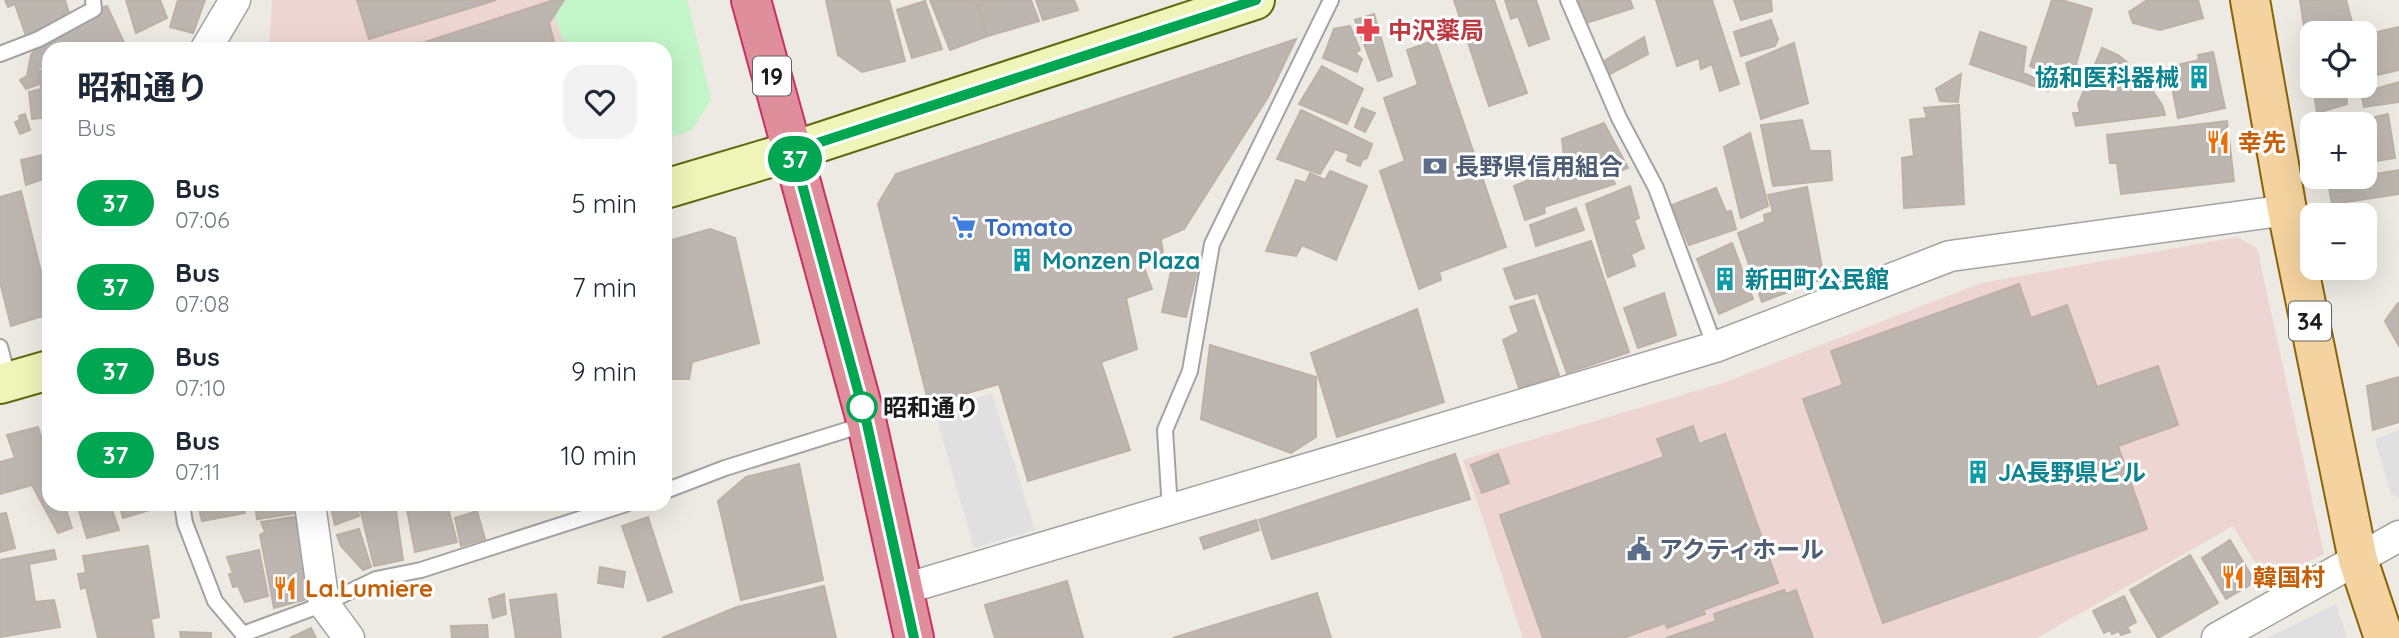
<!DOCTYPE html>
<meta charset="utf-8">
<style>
:root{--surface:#fff;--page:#f2f2f3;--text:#1f2937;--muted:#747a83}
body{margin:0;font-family:Quicksand,"Noto Sans JP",sans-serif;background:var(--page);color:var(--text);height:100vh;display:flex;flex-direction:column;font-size:26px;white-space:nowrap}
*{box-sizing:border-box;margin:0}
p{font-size:23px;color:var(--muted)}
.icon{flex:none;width:38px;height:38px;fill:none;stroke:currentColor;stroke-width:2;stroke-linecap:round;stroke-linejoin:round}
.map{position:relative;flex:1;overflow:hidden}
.details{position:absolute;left:42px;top:42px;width:630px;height:469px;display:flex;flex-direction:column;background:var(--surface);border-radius:21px;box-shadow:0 7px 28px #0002}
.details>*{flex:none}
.badge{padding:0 14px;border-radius:23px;font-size:24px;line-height:46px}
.tools{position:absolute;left:2300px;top:21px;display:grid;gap:14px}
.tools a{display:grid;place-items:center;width:77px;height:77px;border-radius:14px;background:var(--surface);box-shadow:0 7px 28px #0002;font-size:35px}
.map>.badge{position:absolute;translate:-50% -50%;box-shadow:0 0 0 4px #fff}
.round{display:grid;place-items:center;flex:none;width:74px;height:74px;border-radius:21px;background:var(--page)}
.head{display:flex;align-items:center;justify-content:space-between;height:119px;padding:0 35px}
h1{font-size:33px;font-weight:700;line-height:52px}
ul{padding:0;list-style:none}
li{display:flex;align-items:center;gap:21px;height:84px;padding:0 35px}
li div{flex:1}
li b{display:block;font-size:26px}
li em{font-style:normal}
li .badge{min-width:77px;font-weight:700;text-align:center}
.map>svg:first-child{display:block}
.commercial{fill:#edd5d3}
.park{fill:#c2f5c8}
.parking{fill:#e0e0e0}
.building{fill:#bdb6b0;stroke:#bdb1a6;stroke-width:2}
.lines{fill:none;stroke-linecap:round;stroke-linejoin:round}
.lane-casing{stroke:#a3a3a3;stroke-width:18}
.street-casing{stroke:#a3a3a3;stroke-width:33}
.secondary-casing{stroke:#5d6a0c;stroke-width:42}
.primary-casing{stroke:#8a640b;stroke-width:42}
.highway-casing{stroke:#ca3060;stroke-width:42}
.lane{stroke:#fff;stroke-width:14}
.street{stroke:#fff;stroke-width:30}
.secondary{stroke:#eff4b9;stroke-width:38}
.primary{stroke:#f5d3a0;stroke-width:38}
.highway{stroke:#df8f9b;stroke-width:38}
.line-casing{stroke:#fff;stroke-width:16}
.line{stroke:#00a651;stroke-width:10}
.stop-dot{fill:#fff;stroke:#00a651;stroke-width:3.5}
.labels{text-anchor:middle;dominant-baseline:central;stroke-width:6;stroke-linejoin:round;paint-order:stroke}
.shield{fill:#fff;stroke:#606060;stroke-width:2}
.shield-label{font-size:23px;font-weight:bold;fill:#1c1c1c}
.health-label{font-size:24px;font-weight:bold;fill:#be3a42;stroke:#fff;text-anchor:start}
.culture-label{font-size:24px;font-weight:bold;fill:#0d838f;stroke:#fff;text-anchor:start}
.food-label{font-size:24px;font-weight:bold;fill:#c56008;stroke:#fff;text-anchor:start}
.service-label{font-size:24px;font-weight:bold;fill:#4e5e75;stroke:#fff;text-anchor:start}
.shop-label{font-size:24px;font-weight:bold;fill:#366cbe;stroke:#fff;text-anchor:start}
.stop-label{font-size:24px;font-weight:bold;fill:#1c1c1c;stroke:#fff;text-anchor:start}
</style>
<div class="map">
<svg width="2399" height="638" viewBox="0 0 2399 638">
<rect width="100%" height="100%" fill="#edeae3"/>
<g class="commercial">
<path d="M272,0H687L711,99L692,130L665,139V49H269Z"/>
<path d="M2237,237L2257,248L2324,554L2268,584L2233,526L2037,638H1523L1463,460L1726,382L1981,283Z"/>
</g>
<path class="park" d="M564,0H687L711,99L692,130L665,139V49H566L554,14Z"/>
<g class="parking">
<path d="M992,393L1035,530L974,548L935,412Z"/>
<path d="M2399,430V498L2391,494L2375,439Z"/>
<path d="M2336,604L2347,638H2267Z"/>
</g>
<g class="building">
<path d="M5,0H65L69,13L26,36L15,4L8,7Z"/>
<path d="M126,0H160L167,18L136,33Z"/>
<path d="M178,0H205L193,33L170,27Z"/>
<path d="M357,0H496L369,39Z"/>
<path d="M554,0H564L549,23L556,49H404Z"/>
<path d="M826,0H889L905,61L862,72L838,55Z"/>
<path d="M930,0H975L988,36L950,50Z"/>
<path d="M975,0H1031L1039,21L988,36Z"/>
<path d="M1036,0H1074L1078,10L1043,20Z"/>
<path d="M1454,0H1494L1527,93L1489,106Z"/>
<path d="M1505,0H1536L1549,39L1529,46L1518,16L1511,19Z"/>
<path d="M1577,0H1630L1633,8L1586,23Z"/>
<path d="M1656,0H1712L1739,84L1720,91L1712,64L1701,69L1699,58L1677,66Z"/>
<path d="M1734,0H1771L1772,11L1741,20Z"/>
<path d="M2052,0H2061L2092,9L2073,75L2055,70L2050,76L2030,66Z"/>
<path d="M2147,0H2198L2203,18L2160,30L2133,23L2129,12Z"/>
<path d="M2300,0H2346L2355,33H2312V80Z"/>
<path d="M925,1L942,49L912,58L897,10Z"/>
<path d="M107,6L127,49H49V65L38,68L39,84L26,89L20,80L27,76L31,55L35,50L99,9Z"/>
<path d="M1374,14L1392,76L1378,81L1355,20Z"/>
<path d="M1771,20L1778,39L1775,46L1741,56L1734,32Z"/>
<path d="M1350,26L1360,50L1355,53L1362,59L1357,72L1323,58L1334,29Z"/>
<path d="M2399,27V70L2364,78V35Z"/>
<path d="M1980,32L2026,47L2023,73L2050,84L2048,91L1970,64Z"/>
<path d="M1644,37L1648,54L1608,75L1604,61Z"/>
<path d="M1296,39L1268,97L1184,229L1161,239L1163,254L1143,265L1152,289L1126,298L1137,349L1101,362L1130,450L1028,481L999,384L929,404L878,204L896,174Z"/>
<path d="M1435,40L1506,247L1439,272L1441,280L1419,289L1380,171L1405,161L1384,98L1418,85L1407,50Z"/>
<path d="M1794,43L1808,103L1761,119L1746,63Z"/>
<path d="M2102,48L2118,55L2133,67L2148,84L2162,105L2165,115L2076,126L2073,113H2080L2078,104Z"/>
<path d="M2213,52L2225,108L2178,118L2173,92L2182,90L2177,65L2199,60L2198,55Z"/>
<path d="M1322,66L1363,89L1347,124L1299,104Z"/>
<path d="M49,67V117L32,119L29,92L41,89L39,71Z"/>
<path d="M1961,74L1958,102L1940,101L1936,89Z"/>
<path d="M2399,82V102L2364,107L2361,93Z"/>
<path d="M2313,86H2346L2347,104L2317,113Z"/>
<path d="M1959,105L1964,204L1904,208L1902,158L1914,156L1910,120L1927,118L1924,108Z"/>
<path d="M1362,108L1375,113L1365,132L1355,127Z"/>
<path d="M1301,110L1372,144L1367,158L1362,160L1360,166L1347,161L1349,154L1335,149L1320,174L1277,159Z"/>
<path d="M25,114L30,130L20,134L15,122L20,120L19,116Z"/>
<path d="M2388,114L2395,158L2364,163V124H2345Z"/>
<path d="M1802,120L1810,151H1830L1832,180L1773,186L1761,125Z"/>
<path d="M2227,121L2234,181L2121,194L2117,163H2110L2107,135Z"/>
<path d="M1604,123L1628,168L1611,174L1615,184L1544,207L1545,213L1525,220L1514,186L1565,165L1562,139Z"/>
<path d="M1750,133L1768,206L1741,218L1724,147Z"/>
<path d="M47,154L49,177L26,185L21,160Z"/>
<path d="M2399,170V194L2332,204L2328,182Z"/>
<path d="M1330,171L1367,186L1336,260L1302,245L1296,256L1266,251L1296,180L1306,183L1310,173L1325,180Z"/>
<path d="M1630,186L1639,218L1634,220L1644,248L1631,254L1635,266L1608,277L1586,204Z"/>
<path d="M1807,187L1824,278L1762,302L1738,233L1765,222L1764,215L1773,212L1768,195Z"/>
<path d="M1716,188L1726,212L1731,211L1736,229L1689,245L1672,205Z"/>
<path d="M21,191L49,304V314L11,326L0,282V197Z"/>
<path d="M1576,208L1584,230L1536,246L1530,225Z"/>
<path d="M710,229L735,238L759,343L692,362L689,379H665V242Z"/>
<path d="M1591,241L1629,352L1567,373L1538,293L1515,299L1504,269Z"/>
<path d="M1732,243L1753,299L1719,314L1697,259Z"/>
<path d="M1173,263H1199L1186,317L1162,312Z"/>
<path d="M2019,284L2031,318L2067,305L2097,387L2158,366L2178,425L2118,446L2147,529L1883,623L1803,399L1843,385L1831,351Z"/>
<path d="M1664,293L1676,335L1638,348L1624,308Z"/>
<path d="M1534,300L1559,375L1519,388L1503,340L1519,332L1510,307Z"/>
<path d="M2398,303H2399V346L2385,321Z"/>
<path d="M1417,309L1444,402L1337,437L1311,353Z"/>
<path d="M1210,345L1316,377V437L1291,453L1201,419Z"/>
<path d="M2399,377V422L2373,430L2367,386Z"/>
<path d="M1693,426L1699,444L1725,434L1778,583L1703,610L1705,614L1667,628L1665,623L1623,638H1543L1500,515L1664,457L1657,439Z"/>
<path d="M38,427L49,460V504H64L72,528L58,533L32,485L0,494V462L15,458L7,435Z"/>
<path d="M1455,454L1470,499L1272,559L1259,520Z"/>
<path d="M1498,454L1509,483L1482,493L1471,465Z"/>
<path d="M799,464L823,580L741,600L718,501L746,477Z"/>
<path d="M77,504H110L119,530L87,538Z"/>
<path d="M119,504H152L153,509L123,518Z"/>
<path d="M198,504H243L245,513L202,521Z"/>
<path d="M297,504L298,513L257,519L255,505Z"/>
<path d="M330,504H356L359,516L335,525Z"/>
<path d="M359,504H395L403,560L374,566Z"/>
<path d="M406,504H447L457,542L415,552Z"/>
<path d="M477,511L485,539L461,546L455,518Z"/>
<path d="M6,513L15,548L0,552V514Z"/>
<path d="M300,516L315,597L274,608L260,535L265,532L261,522Z"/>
<path d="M648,517L672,592L648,601L622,526Z"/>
<path d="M1256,520L1259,530L1204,549L1200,538Z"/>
<path d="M359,529L371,567L363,570L341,546L337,535Z"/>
<path d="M2230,540L2255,582L2226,599L2202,558Z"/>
<path d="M148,546L159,617L151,619L154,638H98L86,587L81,589L78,574L86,573L83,556Z"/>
<path d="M54,550L56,559L29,564L35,602L54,600L60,627L0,637V560Z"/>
<path d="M259,550L268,596L245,602L238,586L233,587L229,574H233L227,557Z"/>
<path d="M2190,555L2218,603L2158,638L2130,590Z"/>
<path d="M600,567L625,572L623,587L598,583Z"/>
<path d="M1067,581L1083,638H995L985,605Z"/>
<path d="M824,586L836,638H662L737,607Z"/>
<path d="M1784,590L1786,594L1796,590L1813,638H1666L1716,621L1714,614Z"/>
<path d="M1317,593L1331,638H1173Z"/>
<path d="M504,594L506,614L493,618L489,599Z"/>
<path d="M556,594L561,638H516L510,600Z"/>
<path d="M2124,596L2136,622L2127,627L2130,632L2121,635L2119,631L2112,634L2110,630L2104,633L2093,611Z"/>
<path d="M487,625L488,638H452L451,626Z"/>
<path d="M311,628L316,638H290Z"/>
<path d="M180,632L211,633V638H181Z"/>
</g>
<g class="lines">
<g class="lane-casing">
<g id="lane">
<path d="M1568,0L1619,118L1656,188L1715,347"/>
<path d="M0,54L39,39L94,9L93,0"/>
<path d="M0,347L9,380"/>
<path d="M665,491L725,468L866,424"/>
<path d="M182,504L185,523L215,601L243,634"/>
<path d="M1170,510L1165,430L1190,371L1212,244L1331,0"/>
<path d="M243,638V634L324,604L376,579L421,570L626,504"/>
</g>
</g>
<g class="street-casing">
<g id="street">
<path d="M206,49L235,0"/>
<path d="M310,504L324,604L349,638"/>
<path d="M904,589L1715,347L1950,256L2287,210"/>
<path d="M2217,638L2399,536"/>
</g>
</g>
<g class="secondary-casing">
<g id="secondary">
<path d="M665,189L793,151L1255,0"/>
<path d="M0,384L49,370"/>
</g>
</g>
<g class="primary-casing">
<path id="primary" d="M2250,0L2287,210L2358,560L2384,638"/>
</g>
<g class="highway-casing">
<path id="highway" d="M751,0L867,424L914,638"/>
</g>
<use href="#lane" class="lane"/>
<use href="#street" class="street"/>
<use href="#secondary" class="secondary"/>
<use href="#primary" class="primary"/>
<use href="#highway" class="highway"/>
</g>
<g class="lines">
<g class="line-casing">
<path id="line" d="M914,638L867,424L793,151L1256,0"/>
</g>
<use href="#line" class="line"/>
</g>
<defs>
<g id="pharmacy-bare" transform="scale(1.89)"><path d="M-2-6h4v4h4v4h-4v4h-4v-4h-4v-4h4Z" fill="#e0444e" stroke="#fff" stroke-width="2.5" paint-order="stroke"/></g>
<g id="building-bare" transform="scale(1.89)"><path d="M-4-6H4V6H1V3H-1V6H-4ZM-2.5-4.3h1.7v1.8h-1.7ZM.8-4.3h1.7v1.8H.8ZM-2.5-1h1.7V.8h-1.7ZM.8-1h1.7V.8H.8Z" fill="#0f9aa8" stroke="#fff" stroke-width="2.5" paint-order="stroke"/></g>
<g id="restaurant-bare" transform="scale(1.89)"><path d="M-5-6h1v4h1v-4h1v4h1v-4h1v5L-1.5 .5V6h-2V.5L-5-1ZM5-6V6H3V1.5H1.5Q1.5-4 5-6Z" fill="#e8710a" stroke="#fff" stroke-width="2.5" paint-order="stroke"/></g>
<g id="bank-bare" transform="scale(1.89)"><path d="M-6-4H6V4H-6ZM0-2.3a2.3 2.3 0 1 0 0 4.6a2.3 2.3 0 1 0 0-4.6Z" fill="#5c6f8a" stroke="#fff" stroke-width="2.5" paint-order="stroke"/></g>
<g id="supermarket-bare" transform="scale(1.89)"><path d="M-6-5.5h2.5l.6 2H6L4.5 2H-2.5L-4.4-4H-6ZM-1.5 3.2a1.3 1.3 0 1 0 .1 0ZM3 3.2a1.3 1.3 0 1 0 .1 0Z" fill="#3f7fe0" stroke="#fff" stroke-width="2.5" paint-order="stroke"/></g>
<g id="civic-bare" transform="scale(1.89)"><path d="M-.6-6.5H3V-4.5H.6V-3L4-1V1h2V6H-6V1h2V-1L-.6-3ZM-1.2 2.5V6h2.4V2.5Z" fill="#5c6f8a" stroke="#fff" stroke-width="2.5" paint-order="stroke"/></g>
</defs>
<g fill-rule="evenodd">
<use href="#pharmacy-bare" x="1368" y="30"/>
<use href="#building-bare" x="2199" y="77"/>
<use href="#restaurant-bare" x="2218" y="142"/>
<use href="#bank-bare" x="1435" y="166"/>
<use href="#supermarket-bare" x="964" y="227"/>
<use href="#building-bare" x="1022" y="260"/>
<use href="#building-bare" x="1725" y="279"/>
<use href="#building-bare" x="1978" y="472"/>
<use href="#civic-bare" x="1639" y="549"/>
<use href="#restaurant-bare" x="2233" y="577"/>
<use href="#restaurant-bare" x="285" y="588"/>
</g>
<circle class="stop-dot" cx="862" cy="407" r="14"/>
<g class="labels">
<g class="shield">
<rect x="753" y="56.5" width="38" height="39" rx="5"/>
<rect x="2289" y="301.5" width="42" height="39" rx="5"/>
</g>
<g class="shield-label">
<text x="772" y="76">19</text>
<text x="2310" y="321">34</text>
</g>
<g class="health-label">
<text x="1388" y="30">中沢薬局</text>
</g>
<g class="culture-label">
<text x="2179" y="77" text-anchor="end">協和医科器械</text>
<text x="1042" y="260">Monzen Plaza</text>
<text x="1745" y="279">新田町公民館</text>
<text x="1998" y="472">JA長野県ビル</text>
</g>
<g class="food-label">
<text x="2238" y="142">幸先</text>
<text x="2253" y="577">韓国村</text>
<text x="305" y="588">La.Lumiere</text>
</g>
<g class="service-label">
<text x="1455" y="166">長野県信用組合</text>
<text x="1659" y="549">アクティホール</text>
</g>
<g class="shop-label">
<text x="984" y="227">Tomato</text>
</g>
<g class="stop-label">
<text x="883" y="407">昭和通り</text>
</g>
</g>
</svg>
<div class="tools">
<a><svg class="icon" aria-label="locate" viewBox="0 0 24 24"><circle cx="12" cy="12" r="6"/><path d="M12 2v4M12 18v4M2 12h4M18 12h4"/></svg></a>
<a>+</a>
<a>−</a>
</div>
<b class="badge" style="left:795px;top:159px;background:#00a651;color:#fff">37</b>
<section class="details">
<div class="head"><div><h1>昭和通り</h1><p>Bus</p></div><a class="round"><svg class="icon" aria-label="heart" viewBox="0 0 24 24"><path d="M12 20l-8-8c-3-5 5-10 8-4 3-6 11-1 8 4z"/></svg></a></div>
<ul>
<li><span class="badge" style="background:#00a651;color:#fff">37</span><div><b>Bus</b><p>07:06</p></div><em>5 min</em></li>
<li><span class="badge" style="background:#00a651;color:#fff">37</span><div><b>Bus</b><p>07:08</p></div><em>7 min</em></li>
<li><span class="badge" style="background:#00a651;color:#fff">37</span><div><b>Bus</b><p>07:10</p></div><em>9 min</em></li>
<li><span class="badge" style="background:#00a651;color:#fff">37</span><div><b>Bus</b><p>07:11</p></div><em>10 min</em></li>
</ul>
</section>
</div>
